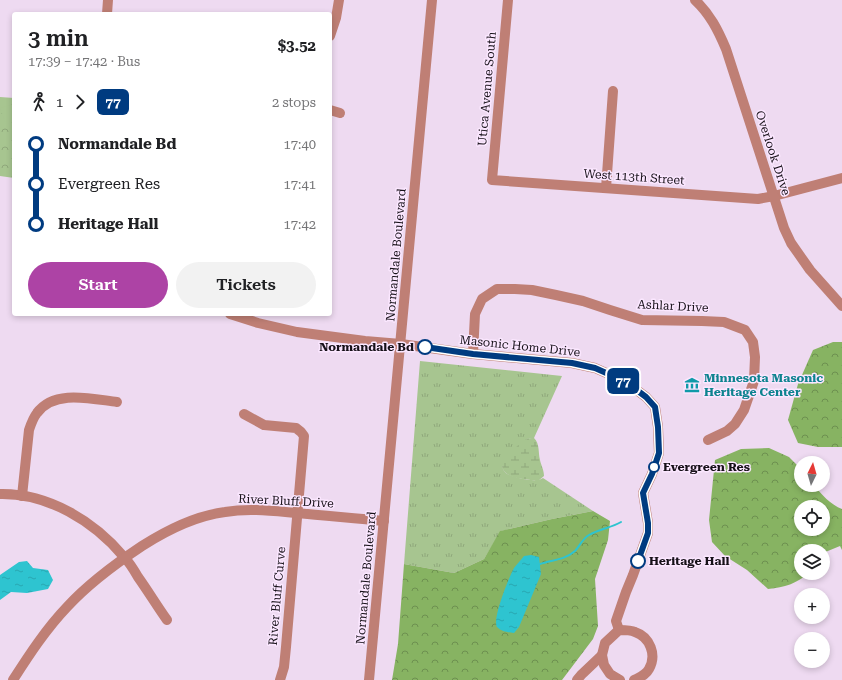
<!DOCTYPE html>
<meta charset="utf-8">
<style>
:root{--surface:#fff;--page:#f2f2f2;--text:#202124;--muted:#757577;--accent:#ad43a5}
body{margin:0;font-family:"Roboto Serif",serif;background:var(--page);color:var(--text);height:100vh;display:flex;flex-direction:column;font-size:15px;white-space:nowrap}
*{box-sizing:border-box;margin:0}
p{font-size:13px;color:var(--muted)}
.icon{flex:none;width:22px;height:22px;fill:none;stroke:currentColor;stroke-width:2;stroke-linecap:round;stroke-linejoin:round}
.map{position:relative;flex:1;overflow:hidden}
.side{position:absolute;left:12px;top:12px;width:320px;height:304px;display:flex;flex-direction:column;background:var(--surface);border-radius:4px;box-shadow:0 2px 6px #0003}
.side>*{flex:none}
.badge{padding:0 8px;border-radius:6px;font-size:14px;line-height:26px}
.needle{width:26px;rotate:5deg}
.buttons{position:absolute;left:794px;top:456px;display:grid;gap:8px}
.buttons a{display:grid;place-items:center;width:36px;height:36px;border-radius:50%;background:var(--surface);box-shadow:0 2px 6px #0003;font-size:20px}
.map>.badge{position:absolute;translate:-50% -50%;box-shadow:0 0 0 2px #fff}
.legs{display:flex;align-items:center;gap:6px;height:44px;padding:0 16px;font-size:13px}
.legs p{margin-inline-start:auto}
.head{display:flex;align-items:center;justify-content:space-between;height:68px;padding:0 16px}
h1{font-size:22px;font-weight:600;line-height:30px}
.cta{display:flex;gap:8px;margin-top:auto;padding:8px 16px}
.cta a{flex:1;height:46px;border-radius:24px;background:var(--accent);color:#fff;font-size:16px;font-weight:600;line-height:46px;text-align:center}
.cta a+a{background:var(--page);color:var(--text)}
ul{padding:0 16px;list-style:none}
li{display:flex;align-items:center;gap:14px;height:40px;font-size:15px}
li i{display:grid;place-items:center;width:6px;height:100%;margin:0 5px;background:currentColor}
li i::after{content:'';width:10px;height:10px;margin:-5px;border:3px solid;border-radius:50%;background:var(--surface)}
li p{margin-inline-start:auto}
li:first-child i{background:linear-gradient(#0000 50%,currentColor 0)}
li:last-child i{background:linear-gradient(currentColor 50%,#0000 0)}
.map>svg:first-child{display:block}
.grass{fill:url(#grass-tufts)}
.forest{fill:url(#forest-crowns);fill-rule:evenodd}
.wetland{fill:url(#wetland-marsh)}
.park{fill:url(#park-crowns)}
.pitch{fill:#a7c590}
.water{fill:url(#water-ripples)}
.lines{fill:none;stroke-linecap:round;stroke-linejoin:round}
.stream{stroke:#2ec4d0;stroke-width:2}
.minor{stroke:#bf7f75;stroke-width:10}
.line-1-casing{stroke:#fff;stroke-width:9}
.line-1{stroke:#003b80;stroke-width:6}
.stop-1-dot{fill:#fff;stroke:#003b80;stroke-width:2}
.labels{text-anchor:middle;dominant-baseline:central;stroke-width:3;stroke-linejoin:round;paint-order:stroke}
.street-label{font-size:12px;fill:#161018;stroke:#fbe7ff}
.stop-label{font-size:12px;font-weight:bold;fill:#161018;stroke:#fbe7ff;text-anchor:start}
.culture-label{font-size:12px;font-weight:bold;fill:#0d838f;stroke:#fbe7ff;text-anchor:start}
</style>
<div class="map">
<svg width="842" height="680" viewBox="0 0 842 680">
<defs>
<pattern id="grass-tufts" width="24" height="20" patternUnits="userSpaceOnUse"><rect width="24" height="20" fill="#a7c590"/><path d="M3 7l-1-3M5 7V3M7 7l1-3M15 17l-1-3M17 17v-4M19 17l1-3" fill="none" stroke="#8fa87b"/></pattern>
<pattern id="forest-crowns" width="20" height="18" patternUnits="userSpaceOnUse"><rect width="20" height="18" fill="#87b362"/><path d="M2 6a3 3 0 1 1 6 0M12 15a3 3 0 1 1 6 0" fill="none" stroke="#6d9050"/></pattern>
<pattern id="wetland-marsh" width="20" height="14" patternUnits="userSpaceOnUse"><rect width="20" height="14" fill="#a7c590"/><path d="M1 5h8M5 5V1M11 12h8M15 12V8" fill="none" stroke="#8fa87b"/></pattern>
<pattern id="park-crowns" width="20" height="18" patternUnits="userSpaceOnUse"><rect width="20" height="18" fill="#a7c590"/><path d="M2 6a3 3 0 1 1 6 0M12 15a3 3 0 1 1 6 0" fill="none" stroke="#8fa87b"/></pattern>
<pattern id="water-ripples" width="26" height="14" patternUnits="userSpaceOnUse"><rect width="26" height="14" fill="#2ec4d0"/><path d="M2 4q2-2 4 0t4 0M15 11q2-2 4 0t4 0" fill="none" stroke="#28a7b2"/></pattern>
</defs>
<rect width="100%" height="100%" fill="#eedaf1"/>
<path class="grass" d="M420,361L562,376L534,438L527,439L502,466C503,468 503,470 505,472C509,477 530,481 537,480C539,480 541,479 543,478L593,511L552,519L501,531L484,559L454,573L404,564Z"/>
<g class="forest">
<path d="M833,342H842V447H818L798,443L788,420L798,384L813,350Z"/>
<path d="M769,448L789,457L801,469V485H814C821,494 831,505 842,509V550L840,546L823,553V551H801V573H809C796,584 785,587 768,589L747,570L725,556L712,542L709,520L715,460L741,449ZM801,507H823V529H801Z"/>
<path d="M593,511L610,521L608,540L595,579L598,626L593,639L562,680H392L398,644L404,564L454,573L484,559L500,531L552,519Z"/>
</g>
<path class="wetland" d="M534,438C540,444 538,452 540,460C541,465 544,470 544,476L538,481C528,479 512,480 505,472C504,471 502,468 502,466C502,460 521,441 527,439C529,438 531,438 534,438Z"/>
<path class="park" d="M0,97L14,98V178L0,176Z"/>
<path class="pitch" d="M14,104V122L6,124L0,108Z"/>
<g class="water">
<path d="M531,555L539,557L541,574L519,627L514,633C508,632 502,632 497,627C492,619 509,577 514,568C517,564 521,560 524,556Z"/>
<path d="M27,561L33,568L48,570L53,580L48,589L27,593L11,592L0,600V575L19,562Z"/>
</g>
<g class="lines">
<path class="stream" d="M540,564C551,560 565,560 575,551C580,546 582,539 589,535C599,529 611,528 621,522"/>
<g class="minor">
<path d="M508,0L492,180L758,199L774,196L842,178"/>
<path d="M695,0C710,14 718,30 726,49L784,228L791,243L810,270L842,306"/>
<path d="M107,14L108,0"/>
<path d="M330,36L336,18L339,0"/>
<path d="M330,110L340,113"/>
<path d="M606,188L613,91"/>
<path d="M230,314L258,323L297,332L365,341L401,344L473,354L572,363L595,368L622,380L634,388L646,397L655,407L658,427L659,453L652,474L643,493L648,523V533L633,575L626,592L616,621L619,630"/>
<path d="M473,354L475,314L482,299L497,289H515L532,290L556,295L583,301L610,310L642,320L702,321L724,322L745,330L753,342L755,357L754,381L744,410L735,424L727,431L708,440"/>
<path d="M244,414L264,425L296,428L301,432L304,436L286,647L284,667L280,680"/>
<path d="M0,494C48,493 94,521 124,557C130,563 134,570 138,577C148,591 157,606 167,620"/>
<path d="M22,496L29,430C31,424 33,418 37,413C54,389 92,399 117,402"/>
<path d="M13,680C29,655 46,629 67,607C89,583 115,564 142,546C167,530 194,516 225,512C249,508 273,511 297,513C326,516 355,518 384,521"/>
<path d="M369,680L432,0"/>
<path d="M577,680L582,674L602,655"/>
<path d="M620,680L610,674L604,665L602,655L605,643L619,630C624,630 631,630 635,632C650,637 657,655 649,669C646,675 640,677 634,680"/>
</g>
</g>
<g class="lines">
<g class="line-1-casing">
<path id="line-1" d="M425,347L473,354L572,363L595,368L622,380L634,388L646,397L655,407L658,427L659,453L652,474L643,493L648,523V533L638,561"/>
</g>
<use href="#line-1" class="line-1"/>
</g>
<defs>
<g id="museum-bare" transform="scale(1.2)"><path d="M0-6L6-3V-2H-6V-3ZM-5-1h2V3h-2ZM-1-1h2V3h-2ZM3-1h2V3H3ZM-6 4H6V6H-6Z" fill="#0f9aa8" stroke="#fbe7ff" stroke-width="2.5" paint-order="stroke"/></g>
</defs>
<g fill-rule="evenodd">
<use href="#museum-bare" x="692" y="385"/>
</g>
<g class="stop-1-dot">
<circle cx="425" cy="347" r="7"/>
<circle cx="654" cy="467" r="5"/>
<circle cx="638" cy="561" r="7"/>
</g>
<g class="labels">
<g class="street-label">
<text transform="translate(487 89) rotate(-85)">Utica Avenue South</text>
<text transform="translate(773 153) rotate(72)">Overlook Drive</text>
<text transform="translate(634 177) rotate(4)">West 113th Street</text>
<text transform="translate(396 255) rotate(-85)">Normandale Boulevard</text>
<text transform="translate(673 306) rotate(3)">Ashlar Drive</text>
<text transform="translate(520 346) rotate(6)">Masonic Home Drive</text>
<text transform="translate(286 501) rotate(3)">River Bluff Drive</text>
<text transform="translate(366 578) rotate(-85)">Normandale Boulevard</text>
<text transform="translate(277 596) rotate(-85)">River Bluff Curve</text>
</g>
<g class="stop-label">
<text x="414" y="347" text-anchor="end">Normandale Bd</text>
<text x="663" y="467">Evergreen Res</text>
<text x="649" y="561">Heritage Hall</text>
</g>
<g class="culture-label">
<text x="704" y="378">Minnesota Masonic<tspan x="704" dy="14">Heritage Center</tspan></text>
</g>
</g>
</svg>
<div class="buttons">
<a><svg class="needle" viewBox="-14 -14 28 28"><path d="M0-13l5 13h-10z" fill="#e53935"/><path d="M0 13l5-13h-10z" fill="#757577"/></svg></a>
<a><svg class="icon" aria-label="locate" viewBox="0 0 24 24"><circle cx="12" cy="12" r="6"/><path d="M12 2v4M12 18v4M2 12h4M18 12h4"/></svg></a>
<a><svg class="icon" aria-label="layers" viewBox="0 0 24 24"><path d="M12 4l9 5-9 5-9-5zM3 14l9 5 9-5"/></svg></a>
<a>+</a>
<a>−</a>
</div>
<b class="badge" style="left:623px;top:381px;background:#003b80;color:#fff">77</b>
<section class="side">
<div class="head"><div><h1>3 min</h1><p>17:39 – 17:42 · Bus</p></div><b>$3.52</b></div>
<div class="legs"><svg class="icon" aria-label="walk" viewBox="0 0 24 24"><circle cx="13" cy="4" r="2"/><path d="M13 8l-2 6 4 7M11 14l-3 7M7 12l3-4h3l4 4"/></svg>1<svg class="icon" aria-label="forward" viewBox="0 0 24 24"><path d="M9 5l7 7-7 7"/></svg><b class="badge" style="background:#003b80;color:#fff">77</b><p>2 stops</p></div>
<ul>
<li><i style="color:#003b80"></i><b>Normandale Bd</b><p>17:40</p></li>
<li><i style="color:#003b80"></i><span>Evergreen Res</span><p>17:41</p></li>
<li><i style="color:#003b80"></i><b>Heritage Hall</b><p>17:42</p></li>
</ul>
<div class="cta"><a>Start</a><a>Tickets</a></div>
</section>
</div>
